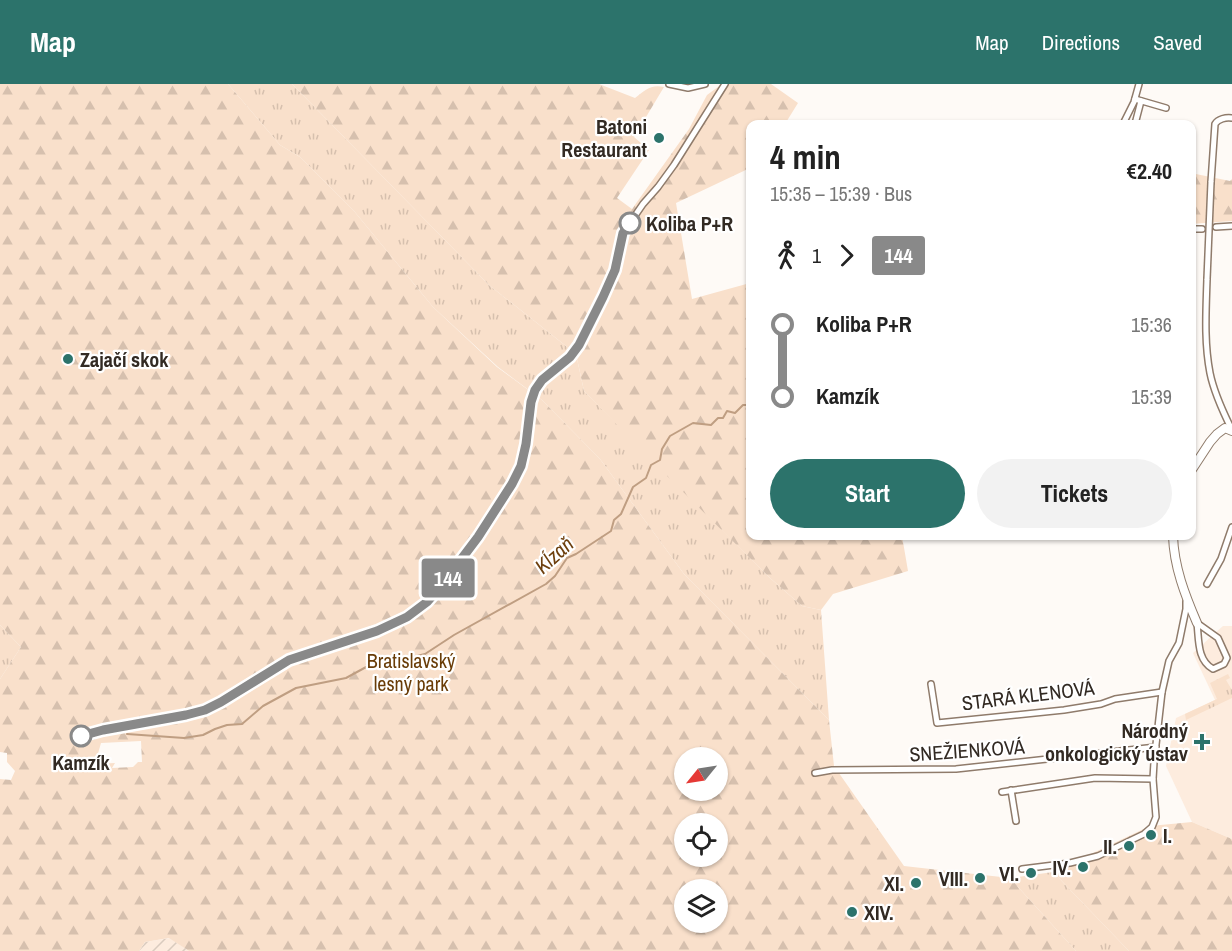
<!DOCTYPE html>
<meta charset="utf-8">
<style>
:root{--surface:#fff;--page:#f2f2f2;--text:#222;--muted:#767676;--accent:#2c736b}
body{margin:0;font-family:"Archivo Narrow",sans-serif;background:var(--page);color:var(--text);height:100vh;display:flex;flex-direction:column;font-size:22px;white-space:nowrap}
*{box-sizing:border-box;margin:0}
p{font-size:20px;color:var(--muted)}
.icon{flex:none;width:33px;height:33px;fill:none;stroke:currentColor;stroke-width:2;stroke-linecap:round;stroke-linejoin:round}
.map{position:relative;flex:1;overflow:hidden}
.side{position:absolute;left:746px;top:36px;width:450px;height:420px;display:flex;flex-direction:column;background:var(--surface);border-radius:12px;box-shadow:0 2px 4px #0004}
.side>*{flex:none}
.badge{padding:0 12px;border-radius:4px;font-size:21px;line-height:39px}
.needle{width:39px;rotate:240deg}
.tools{position:absolute;left:674px;top:663px;display:grid;gap:12px}
.tools a{display:grid;place-items:center;width:54px;height:54px;border-radius:50%;background:var(--surface);box-shadow:0 2px 4px #0004;font-size:30px}
.map>.badge{position:absolute;translate:-50% -50%;box-shadow:0 0 0 3px #fff}
.legs{display:flex;align-items:center;gap:9px;height:66px;padding:0 24px;font-size:20px}
.legs p{margin-inline-start:auto}
.overview{display:flex;align-items:center;justify-content:space-between;height:102px;padding:0 24px}
h1{font-size:33px;font-weight:700;line-height:45px}
.button{display:flex;gap:12px;margin-top:auto;padding:12px 24px}
.button a{flex:1;height:69px;border-radius:36px;background:var(--accent);color:#fff;font-size:24px;font-weight:700;line-height:69px;text-align:center}
.button a+a{background:var(--page);color:var(--text)}
ul{padding:0 24px;list-style:none}
li{display:flex;align-items:center;gap:21px;height:72px;font-size:22px}
li i{display:grid;place-items:center;width:9px;height:100%;margin:0 8px;background:currentColor}
li i::after{content:'';width:15px;height:15px;margin:-8px;border:4px solid;border-radius:50%;background:var(--surface)}
li p{margin-inline-start:auto}
li:first-child i{background:linear-gradient(#0000 50%,currentColor 0)}
li:last-child i{background:linear-gradient(currentColor 50%,#0000 0)}
header{display:flex;align-items:center;gap:36px;box-sizing:border-box;height:84px;padding:0 30px;background:var(--accent);color:#fff}
header strong{font-size:28px}
nav{display:flex;gap:33px;margin-inline-start:auto;font-size:21px}
.map>svg:first-child{display:block}
.built{fill:#fdecde}
.industrial{fill:url(#industrial-furrows)}
.grass{fill:url(#grass-tufts)}
.forest{fill:url(#forest-firs);fill-rule:evenodd}
.lines{fill:none;stroke-linecap:round;stroke-linejoin:round}
.stream{stroke:#bf9e82;stroke-width:2}
.street-casing{stroke:#8f7b6b;stroke-width:8}
.secondary-casing{stroke:#8f7b6b;stroke-width:10}
.street{stroke:#fff;stroke-width:5}
.secondary{stroke:#fff;stroke-width:8}
.street-bridge-casing{stroke:#8f7b6b;stroke-width:8;stroke-linecap:butt}
.street-bridge{stroke:#fff;stroke-width:5}
.line-1-casing{stroke:#fff;stroke-width:14}
.line-1{stroke:#898989;stroke-width:9}
.poi-dot{fill:#2c736b;stroke:#fff;stroke-width:2}
.stop-1-dot{fill:#fff;stroke:#898989;stroke-width:3}
.labels{text-anchor:middle;dominant-baseline:central;stroke-width:4.5;stroke-linejoin:round;paint-order:stroke}
.poi-label{font-size:20px;font-weight:bold;fill:#322a23;stroke:#fff;text-anchor:end}
.stop-label{font-size:20px;font-weight:bold;fill:#322a23;stroke:#fff;text-anchor:start}
.park-label{font-size:20px;fill:#693c07;stroke:#fff}
.street-label{font-size:20px;fill:#322a23;stroke:#fff}
.water-label{font-size:21px;font-style:italic;fill:#6e400e;stroke:#fff}
</style>
<header>
<strong>Map</strong>
<nav><a>Map</a><a>Directions</a><a>Saved</a></nav>
</header>
<div class="map">
<svg width="1232" height="867" viewBox="0 0 1232 867">
<defs>
<pattern id="industrial-furrows" width="10" height="10" patternUnits="userSpaceOnUse" patternTransform="scale(1.5)"><rect width="10" height="10" fill="#fdecde"/><path d="M-1 1l2-2M0 10L10 0M9 11l2-2" fill="none" stroke="#d9cbbe"/></pattern>
<pattern id="grass-tufts" width="24" height="20" patternUnits="userSpaceOnUse" patternTransform="scale(1.5)"><rect width="24" height="20" fill="#f9e0cb"/><path d="M3 7l-1-3M5 7V3M7 7l1-3M15 17l-1-3M17 17v-4M19 17l1-3" fill="none" stroke="#d6c0ae"/></pattern>
<pattern id="forest-firs" width="22" height="20" patternUnits="userSpaceOnUse" patternTransform="scale(1.5)"><rect width="22" height="20" fill="#f9e0cb"/><path d="M5 1l3.5 6h-7zM16 11l3.5 6h-7z" fill="#d6c0ae"/></pattern>
</defs>
<rect width="100%" height="100%" fill="#fefaf6"/>
<path class="built" d="M1223,542H1232V755L1192,738L1166,682L1176,634L1215,616L1193,569Z"/>
<path class="industrial" d="M170,854L189,867H139L145,858Z"/>
<g class="grass">
<path d="M228,0H292L489,201L576,270L584,307L770,494L802,522L821,526L829,636L684,490L600,375L542,316L498,283L433,223L354,127L300,73L280,61Z"/>
<path d="M0,541L21,563L0,595Z"/>
<path d="M1228,590L1230,594L1226,596L1232,606V614L1186,636L1185,630L1217,615L1210,599Z"/>
<path d="M1053,788L1129,867H1076L1010,794Z"/>
</g>
<g class="forest">
<path d="M0,0H228L280,61L300,73L354,127L433,223L497,283L542,316L600,375L684,490L829,636L834,682L904,782L1010,794L1076,867H189L169,854L145,858L139,867H0V695L11,696L15,687L7,678V669L0,668V595L21,563L0,541ZM141,657L142,678H138L133,683L112,684L115,679L95,680L101,659ZM684,674H717V706H684ZM684,740H717V772H684ZM684,806H717V838H684Z"/>
<path d="M292,0H599L635,14C645,6 651,0 664,3L634,53L649,66L617,114L632,125L689,45L707,11L722,0H771L798,19L785,40H750V84L676,119L692,215L750,199V452H902L908,487L833,510L821,526L802,522L770,494L659,384L584,307L576,270L489,201Z"/>
<path d="M1191,89L1230,97L1232,95V137L1191,140Z"/>
<path d="M1192,738L1232,755V867H1129L1053,788L1150,742Z"/>
</g>
<g class="lines">
<path class="stream" d="M127,650L184,654L203,651L215,645L227,641L242,640L263,622L296,604L346,594L368,582L387,579L425,570L454,551L546,500L555,492L567,474L576,470L611,447L614,436L621,430L633,403L646,394L651,381L660,376L662,365L670,352L693,339L711,341L718,334H723L727,327L735,329L743,321H750"/>
<g class="street-casing">
<g id="street">
<path d="M669,0L688,4L705,0"/>
<path d="M1135,15L1166,24"/>
<path d="M1123,40L1134,18L1139,0"/>
<path d="M1135,40L1141,17"/>
<path d="M1211,98L1215,40C1218,35 1226,33 1232,34"/>
<path d="M1216,143L1232,142"/>
<path d="M1191,145H1202"/>
<path d="M1207,195C1206,227 1204,258 1210,289C1214,309 1223,328 1232,346"/>
<path d="M1207,500L1221,475L1232,443"/>
<path d="M1197,539L1218,554L1227,574L1224,580L1213,585C1197,576 1199,556 1197,539Z"/>
<path d="M931,600L937,639L1064,626L1101,620L1115,615L1162,608"/>
<path d="M103,647L186,631L205,626L221,618L289,576L377,547L407,533L427,518L441,502L478,453L511,400L521,382L526,360L531,319L535,306L542,296L570,273L579,260L603,213L615,186L623,149L643,120L658,103L674,81L725,0"/>
<path d="M815,689L832,686L956,685L1156,663"/>
<path d="M1011,706L1016,737"/>
<path d="M1002,708L1095,694L1153,695"/>
<path d="M1022,785L1070,779L1098,772L1144,750L1152,743L1156,733L1153,695L1154,678L1162,608L1169,577L1179,559L1186,525V518"/>
</g>
</g>
<g class="secondary-casing">
<g id="secondary">
<path d="M1191,387L1210,358L1217,350L1225,344L1232,347"/>
<path d="M1173,452C1174,483 1185,511 1197,539"/>
</g>
</g>
<use href="#street" class="street"/>
<use href="#secondary" class="secondary"/>
<g class="street-bridge-casing">
<path id="street-bridge" d="M1207,195L1211,98"/>
</g>
<use href="#street-bridge" class="street-bridge"/>
</g>
<g class="lines">
<g class="line-1-casing">
<path id="line-1" d="M81,652L103,646L186,631L205,626L221,618L289,576L377,547L407,533L427,518L441,502L478,453L512,400L521,382L526,360L531,318L535,306L542,296L570,273L579,261L603,213L615,186L623,149L630,139"/>
</g>
<use href="#line-1" class="line-1"/>
</g>
<g class="poi-dot">
<circle cx="659" cy="54" r="6"/>
<circle cx="68" cy="275" r="6"/>
<path d="M1199 649h6v6h6v6h-6v6h-6v-6h-6v-6h6z"/>
<circle cx="1151" cy="751" r="6"/>
<circle cx="1129" cy="762" r="6"/>
<circle cx="1083" cy="783" r="6"/>
<circle cx="1031" cy="789" r="6"/>
<circle cx="980" cy="794" r="6"/>
<circle cx="916" cy="799" r="6"/>
<circle cx="852" cy="828" r="6"/>
</g>
<g class="stop-1-dot">
<circle cx="630" cy="139" r="10"/>
<circle cx="81" cy="652" r="10"/>
</g>
<g class="labels">
<g class="poi-label">
<text x="647" y="42">Batoni<tspan x="647" dy="23">Restaurant</tspan></text>
<text x="80" y="275" text-anchor="start">Zajačí skok</text>
<text x="1188" y="646">Národný<tspan x="1188" dy="23">onkologický ústav</tspan></text>
<text x="1163" y="751" text-anchor="start">I.</text>
<text x="1117" y="762">II.</text>
<text x="1071" y="783">IV.</text>
<text x="1019" y="789">VI.</text>
<text x="968" y="794">VIII.</text>
<text x="904" y="799">XI.</text>
<text x="864" y="828" text-anchor="start">XIV.</text>
</g>
<g class="stop-label">
<text x="646" y="139">Koliba P+R</text>
<text x="81" y="678" text-anchor="middle">Kamzík</text>
</g>
<g class="park-label">
<text x="411" y="576">Bratislavský<tspan x="411" dy="23">lesný park</tspan></text>
</g>
<g class="street-label">
<text transform="translate(1028 611) rotate(-7)">STARÁ KLENOVÁ</text>
<text transform="translate(967 666) rotate(-4)">SNEŽIENKOVÁ</text>
</g>
<g class="water-label">
<text transform="translate(554 471) rotate(-42)">Kĺzaň</text>
</g>
</g>
</svg>
<div class="tools">
<a><svg class="needle" viewBox="-14 -14 28 28"><path d="M0-13l5 13h-10z" fill="#e53935"/><path d="M0 13l5-13h-10z" fill="#767676"/></svg></a>
<a><svg class="icon" aria-label="locate" viewBox="0 0 24 24"><circle cx="12" cy="12" r="6"/><path d="M12 2v4M12 18v4M2 12h4M18 12h4"/></svg></a>
<a><svg class="icon" aria-label="layers" viewBox="0 0 24 24"><path d="M12 4l9 5-9 5-9-5zM3 14l9 5 9-5"/></svg></a>
</div>
<b class="badge" style="left:448px;top:494px;background:#898989;color:#fff">144</b>
<section class="side">
<div class="overview"><div><h1>4 min</h1><p>15:35 – 15:39 · Bus</p></div><b>€2.40</b></div>
<div class="legs"><svg class="icon" aria-label="walk" viewBox="0 0 24 24"><circle cx="13" cy="4" r="2"/><path d="M13 8l-2 6 4 7M11 14l-3 7M7 12l3-4h3l4 4"/></svg>1<svg class="icon" aria-label="forward" viewBox="0 0 24 24"><path d="M9 5l7 7-7 7"/></svg><b class="badge" style="background:#898989;color:#fff">144</b></div>
<ul>
<li><i style="color:#898989"></i><b>Koliba P+R</b><p>15:36</p></li>
<li><i style="color:#898989"></i><b>Kamzík</b><p>15:39</p></li>
</ul>
<div class="button"><a>Start</a><a>Tickets</a></div>
</section>
</div>
